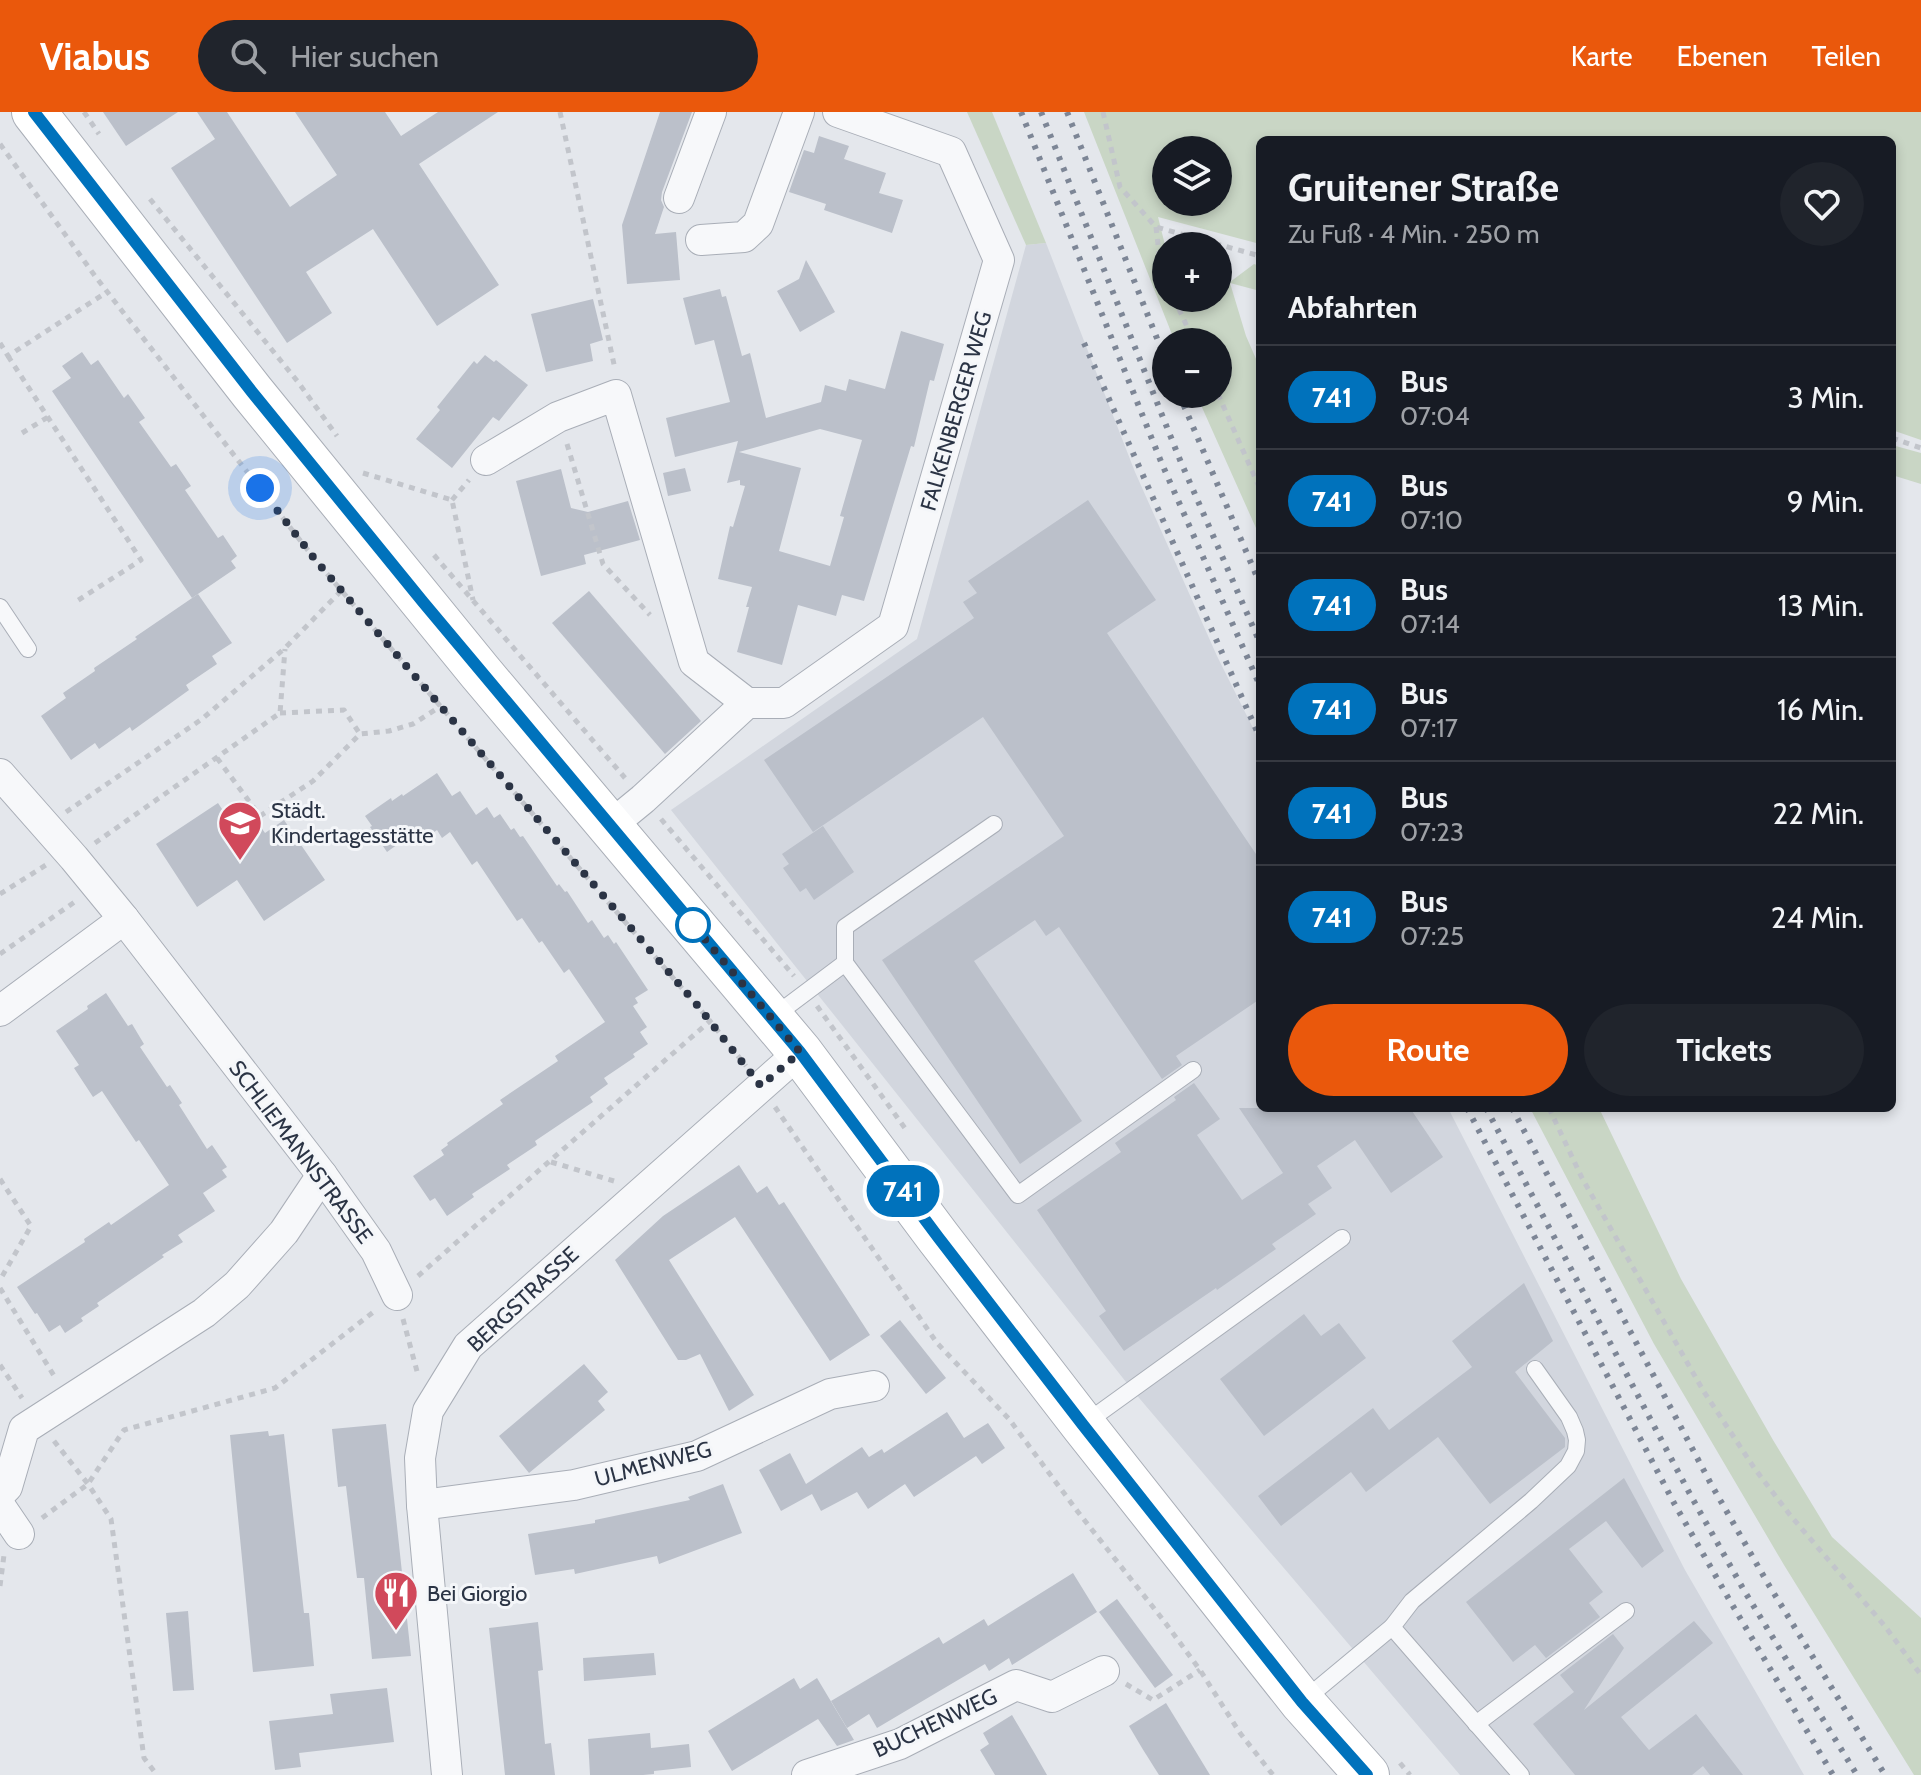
<!DOCTYPE html>
<html lang="de">
<meta charset="utf-8">
<style>
:root{--surface:#171b24;--page:#20242c;--text:#f1f3f6;--muted:#9ea1a6;--line:#363941;--accent:#ea580c}
body{margin:0;font-family:Cabin,sans-serif;background:var(--page);color:var(--text);height:100vh;display:flex;flex-direction:column;font-size:30px;white-space:nowrap}
*{box-sizing:border-box;margin:0}
p{font-size:26px;color:var(--muted)}
.icon{flex:none;width:44px;height:44px;fill:none;stroke:currentColor;stroke-width:2;stroke-linecap:round;stroke-linejoin:round}
.map{position:relative;flex:1;overflow:hidden}
.drawer{position:absolute;left:1256px;top:24px;width:640px;height:976px;display:flex;flex-direction:column;background:var(--surface);border-radius:12px;box-shadow:0 4px 12px #0003}
.drawer>*{flex:none}
.badge{padding:0 16px;border-radius:26px;font-size:28px;line-height:52px}
.buttons{position:absolute;left:1152px;top:24px;display:grid;gap:16px}
.buttons a{display:grid;place-items:center;width:80px;height:80px;border-radius:50%;background:var(--surface);box-shadow:0 4px 12px #0003;font-size:40px}
.you{position:absolute;width:40px;height:40px;margin:-20px;border:6px solid #fff;border-radius:50%;background:#1a73e8;box-shadow:0 0 0 12px #1a73e833}
.map>.badge{position:absolute;translate:-50% -50%;box-shadow:0 0 0 4px #fff}
h2{padding:0 32px;font-size:30px;line-height:72px}
.round{display:grid;place-items:center;flex:none;width:84px;height:84px;border-radius:42px;background:var(--page)}
.summary{display:flex;align-items:center;justify-content:space-between;height:136px;padding:0 32px}
h1{font-size:38px;font-weight:800;line-height:60px}
.action{display:flex;gap:16px;margin-top:auto;padding:16px 32px}
.action a{flex:1;height:92px;border-radius:48px;background:var(--accent);color:#fff;font-size:32px;font-weight:800;line-height:92px;text-align:center}
.action a+a{background:var(--page);color:var(--text)}
ul{padding:0;list-style:none}
li{display:flex;align-items:center;gap:24px;height:104px;padding:0 32px;border-top:2px solid var(--line)}
li div{flex:1}
li b{display:block;font-size:30px}
li em{font-style:normal}
li .badge{min-width:88px;font-weight:700;text-align:center}
header{display:flex;align-items:center;gap:48px;box-sizing:border-box;height:112px;padding:0 40px;background:var(--accent);color:#fff}
header strong{font-size:38px}
nav{display:flex;gap:44px;margin-inline-start:auto;font-size:28px}
.search{width:560px;height:72px;background:var(--page);display:flex;align-items:center;gap:20px;box-sizing:border-box;padding:0 28px;border-radius:44px;color:var(--muted);font-size:30px}
.map>svg:first-child{display:block}
.built{fill:#d2d6de}
.green{fill:#c9d6c5;fill-rule:evenodd}
.building{fill:#bbc0ca;fill-rule:evenodd}
.lines{fill:none;stroke-linecap:round;stroke-linejoin:round}
.service-casing{stroke:#a9aeb7;stroke-width:18}
.minor-casing{stroke:#a9aeb7;stroke-width:32}
.secondary-casing{stroke:#a9aeb7;stroke-width:46}
.path{stroke:#c2c5cb;stroke-width:5;stroke-dasharray:6 6;stroke-linecap:butt}
.service{stroke:#f7f8fa;stroke-width:16}
.minor{stroke:#f7f8fa;stroke-width:30}
.secondary{stroke:#fff;stroke-width:44}
.rail{stroke:#7d8696;stroke-width:6;stroke-dasharray:4 8;stroke-linecap:butt}
.line-casing{stroke:#fff;stroke-width:18}
.line{stroke:#0072bc;stroke-width:12}
.walk{stroke:#2b3445;stroke-width:8;stroke-dasharray:0 14.4}
.stop-dot{fill:#fff;stroke:#0072bc;stroke-width:4}
.labels{text-anchor:middle;dominant-baseline:central;stroke-width:6;stroke-linejoin:round;paint-order:stroke}
.street-label{font-size:22px;fill:#2b3445;stroke:#f4f6f9}
.poi-label{font-size:22px;fill:#2b3445;stroke:#f4f6f9;text-anchor:start}
</style>
<header>
<strong>Viabus</strong>
<div class="search"><svg class="icon" aria-label="search" viewBox="0 0 24 24"><circle cx="10" cy="10" r="6"/><path d="M15 15l6 6"/></svg>Hier suchen</div>
<nav><a>Karte</a><a>Ebenen</a><a>Teilen</a></nav>
</header>
<div class="map">
<svg width="1921" height="1663" viewBox="0 0 1921 1663">
<rect width="100%" height="100%" fill="#e4e7ec"/>
<path class="built" d="M1046,131L1135,360L1217,544L1260,630V996H1448L1685,1458L1804,1663H1460L1134,1280L671,698L917,527L1026,133Z"/>
<g class="green">
<path d="M967,0H992L1046,131L1026,133Z"/>
<path d="M1084,0H1921V328L1892,318V28H1260V132L1158,105L1166,137V186H1218V161L1230,170L1254,152L1260,154V179L1230,171L1246,224L1260,256V425L1196,282H1218V230H1175ZM1166,38H1218V90H1166Z"/>
<path d="M1892,333L1921,341V372L1892,363Z"/>
<path d="M1530,996H1599L1681,1167L1773,1328L1832,1425L1921,1506V1663H1914L1784,1453L1654,1232Z"/>
</g>
<g class="building">
<path d="M103,0H178L126,34Z"/>
<path d="M197,0H227L290,95L337,63L295,0H385L401,24L438,0H498L419,52L499,173L437,214L373,117L306,160L332,201L287,231L171,56L215,27Z"/>
<path d="M660,0H692L662,80L661,88L664,95L655,122L676,120L680,168L627,172L622,113Z"/>
<path d="M819,24L849,34L844,47L886,61L879,81L903,88L892,121L824,98L826,92L789,80L804,38L814,41Z"/>
<path d="M806,148L835,200L800,220L777,179L799,167Z"/>
<path d="M720,177L722,185L726,184L742,244L750,241L766,306L821,290L825,273L846,279L849,267L885,277L901,219L944,232L934,269L930,268L914,335L911,334L864,489L842,483L836,504L798,493L782,553L737,540L749,495H746L752,475L718,467L730,414L733,415L745,374L740,373V368L727,371L738,329L675,345L666,306L730,290L714,228L695,233L683,186ZM820,317L862,328L840,404L844,405L830,454L779,439L801,356L739,340Z"/>
<path d="M593,187L603,228L590,232L593,249L546,260L531,202Z"/>
<path d="M82,240L91,253L98,248L124,286L128,282L145,306L139,310L171,355L176,352L191,374L185,378L218,426L223,423L237,444L231,449L236,456L192,486L52,279L71,266L62,254Z"/>
<path d="M485,243L494,250L496,248L528,273L499,309L493,305L452,356L416,327L440,298L437,295L474,249L477,252Z"/>
<path d="M685,356L691,379L668,384L663,361Z"/>
<path d="M561,357L571,396L588,400L628,389L640,428L584,443L586,452L541,464L516,369Z"/>
<path d="M1088,388L1156,488L1107,521L1260,748V887L1176,944L1182,953L1162,967L1059,815L1046,824L1035,808L974,849L1082,1009L1020,1052L882,848L1064,724L983,605L813,720L764,648L974,506L963,490L977,481L968,469Z"/>
<path d="M589,479L701,609L665,642L552,511Z"/>
<path d="M198,482L232,531L212,544L217,552L186,573L189,578L132,619L130,615L99,637L95,631L71,648L41,604L66,586L63,581L95,559L94,556L137,527L135,525Z"/>
<path d="M437,661L452,684L460,679L476,703L487,695L494,706L500,702L511,718L514,716L520,725L523,724L557,774L559,772L565,780L567,779L588,811L592,808L604,826L608,823L614,832L616,830L648,878L635,886L638,891L633,894L647,915L640,920L648,932L633,942L635,945L604,966L608,972L590,985L593,990L535,1029L537,1033L507,1053L510,1057L472,1082L474,1085L447,1104L435,1086L430,1089L413,1064L444,1043L441,1038L448,1033L447,1031L503,992L500,988L558,949L555,944L605,910L569,857L564,861L542,829L539,831L522,806L517,809L477,749L472,753L450,720L442,726L437,718L429,724L426,720L409,732L405,727L387,740L370,715L372,714L365,704L391,686L392,689L402,682L403,684Z"/>
<path d="M218,691L232,712L250,700L265,721L284,708L325,768L264,809L237,768L197,795L156,732Z"/>
<path d="M823,714L854,760L814,788L806,776L800,780L783,756L789,752L782,742Z"/>
<path d="M106,881L128,914L132,912L144,932L140,935L167,975L170,973L182,991L179,993L207,1037L212,1033L227,1055L222,1058L227,1065L203,1081L215,1099L178,1123L183,1130L162,1143L164,1145L97,1191L99,1194L81,1206L83,1209L65,1221L60,1213L49,1220L37,1201L35,1202L17,1175L85,1130L84,1127L109,1110L111,1113L169,1073L139,1028L136,1030L102,979L93,985L74,956L79,953L56,919L88,897L87,894Z"/>
<path d="M1194,971L1220,1007L1197,1023L1242,1088L1283,1061L1239,996H1410L1443,1045L1391,1081L1355,1028L1317,1054L1332,1076L1308,1092L1316,1102L1272,1132L1276,1137L1217,1178L1216,1176L1124,1239L1099,1204L1106,1199L1037,1098L1121,1040L1115,1031L1176,988L1174,985Z"/>
<path d="M739,1053L757,1081L767,1074L779,1093L784,1090L870,1223L830,1249L735,1105L669,1148L754,1283L729,1299L700,1242L686,1248H678L615,1148L663,1104Z"/>
<path d="M1524,1171L1553,1229L1515,1260L1565,1326V1335L1490,1392L1438,1325L1366,1380L1351,1360L1281,1414L1258,1384L1373,1296L1389,1318L1472,1255L1452,1229Z"/>
<path d="M1304,1202L1321,1224L1339,1211L1366,1246L1264,1324L1220,1267Z"/>
<path d="M900,1208L946,1266L926,1282L880,1224Z"/>
<path d="M584,1252L608,1280L598,1289L605,1298L529,1361L499,1324Z"/>
<path d="M947,1300L964,1326L988,1311L1005,1336L982,1352L976,1344L914,1385L905,1372L868,1397L857,1380L821,1399L812,1382L781,1399L759,1358L790,1341L806,1372L862,1335L869,1345L882,1337L884,1341Z"/>
<path d="M386,1312L411,1544L372,1547L364,1466H357L346,1374L338,1375L332,1317Z"/>
<path d="M268,1319L269,1324L284,1322L304,1501H309L314,1554L253,1560L230,1323Z"/>
<path d="M1624,1366L1664,1439L1642,1456L1606,1409L1569,1437L1603,1480L1589,1491L1600,1505L1546,1546L1535,1533L1513,1550L1466,1490Z"/>
<path d="M723,1372L742,1421L659,1452L657,1444L575,1462L574,1457L535,1463L528,1422L595,1411V1408L690,1388L688,1385Z"/>
<path d="M1073,1461L1097,1500L1012,1553L1009,1546L989,1559L985,1552L877,1616L869,1602L847,1616L831,1589L939,1525L943,1532L984,1507L988,1514Z"/>
<path d="M1117,1487L1173,1563L1155,1576L1099,1500Z"/>
<path d="M188,1499L194,1578L173,1579L166,1501Z"/>
<path d="M1694,1509L1713,1531L1621,1605L1649,1638L1696,1602L1743,1663H1710L1703,1654L1692,1663H1575L1533,1612L1574,1580L1560,1563L1613,1522L1624,1536L1584,1598Z"/>
<path d="M538,1510L543,1558L538,1559L545,1632L551,1631L555,1663H505L489,1516Z"/>
<path d="M654,1541L656,1563L584,1569L583,1546Z"/>
<path d="M794,1566L800,1577L817,1566L854,1628L837,1634L818,1607L732,1659L708,1619Z"/>
<path d="M387,1576L394,1630L299,1641L301,1655L275,1658L269,1609L333,1602L330,1582Z"/>
<path d="M1166,1591L1193,1635L1210,1663H1159L1142,1636L1129,1614Z"/>
<path d="M1012,1603L1035,1642L1047,1663H995L980,1638L989,1632L983,1621Z"/>
<path d="M650,1621L651,1636L689,1632L691,1655L654,1659V1662L643,1663H590L588,1627Z"/>
</g>
<g class="lines">
<g class="service-casing">
<g id="service">
<path d="M0,495L28,537"/>
<path d="M845,851V815L994,712"/>
<path d="M773,905L845,851L1018,1083L1193,958"/>
<path d="M1084,1312L1342,1126"/>
<path d="M1392,1515L1412,1489L1531,1389L1568,1354L1576,1339L1577,1328L1575,1319L1569,1305L1535,1257"/>
<path d="M1303,1589L1392,1515L1521,1663"/>
<path d="M1476,1612L1626,1499"/>
</g>
</g>
<g class="minor-casing">
<g id="minor">
<path d="M679,86L711,0"/>
<path d="M701,128L744,125L758,112L799,0"/>
<path d="M486,348L558,305L616,283L694,550L747,591"/>
<path d="M0,662L74,746L124,807L322,1063L376,1139L397,1183"/>
<path d="M610,714L643,687L747,591H784L893,514L999,148L951,40L838,0"/>
<path d="M0,899L124,807"/>
<path d="M0,1382L7,1375L24,1317L204,1201L237,1173L284,1120L322,1063"/>
<path d="M422,1393L574,1373L697,1344L830,1282L874,1274"/>
<path d="M0,1394L19,1422"/>
<path d="M447,1663L422,1393L420,1346L428,1299L468,1234L800,940"/>
<path d="M807,1663L900,1632L1016,1573L1052,1585L1104,1559"/>
</g>
</g>
<g class="secondary-casing">
<path id="secondary" d="M34,0L252,280L480,560L800,940L938,1125L1083,1313L1302,1590L1367,1663"/>
</g>
<g class="path">
<path d="M84,0L99,22"/>
<path d="M560,0L615,257"/>
<path d="M1103,0L1120,75L1156,115L1260,144"/>
<path d="M0,32L95,164L317,450L710,909"/>
<path d="M150,87L298,270L337,324"/>
<path d="M1156,115L1161,159L1166,169"/>
<path d="M1174,186L1194,230"/>
<path d="M0,231L8,244L107,180"/>
<path d="M8,244L141,448L77,489"/>
<path d="M1218,282L1260,377"/>
<path d="M22,321L48,305"/>
<path d="M1892,326L1921,336"/>
<path d="M567,332L603,452L650,503"/>
<path d="M363,361L452,388L473,488"/>
<path d="M452,388L469,368"/>
<path d="M434,443L625,666"/>
<path d="M280,601L344,598L360,622"/>
<path d="M217,646L260,704L313,669L360,622L389,619L413,612L441,594"/>
<path d="M66,700L202,607L285,536L341,479"/>
<path d="M661,707L794,864"/>
<path d="M95,731L280,601L285,537"/>
<path d="M0,782L46,753"/>
<path d="M0,842L76,789"/>
<path d="M817,894L907,1019"/>
<path d="M775,995L937,1231L1009,1307L1078,1400L1164,1509L1200,1558L1240,1621L1273,1663"/>
<path d="M1549,996L1582,1066L1704,1280L1755,1357L1790,1403L1884,1513L1921,1563"/>
<path d="M551,1050L614,1069"/>
<path d="M0,1067L31,1114L0,1168"/>
<path d="M418,1164L710,909L746,954"/>
<path d="M0,1176L56,1267"/>
<path d="M403,1207L418,1263"/>
<path d="M0,1253L22,1286"/>
<path d="M54,1329L88,1372L111,1407L144,1646L157,1663"/>
<path d="M42,1406L88,1372L124,1318L275,1276L376,1198"/>
<path d="M0,1474L4,1443"/>
<path d="M1126,1572L1153,1588L1200,1558"/>
<path d="M1400,1651L1410,1663"/>
</g>
<use href="#service" class="service"/>
<use href="#minor" class="minor"/>
<use href="#secondary" class="secondary"/>
<g class="rail">
<path d="M1021,0L1162,352L1260,574"/>
<path d="M1041,0L1180,348L1260,531"/>
<path d="M1067,0L1166,249"/>
<path d="M1084,231L1260,626"/>
<path d="M1179,282L1260,472"/>
<path d="M1467,996L1674,1391L1730,1489L1833,1663"/>
<path d="M1486,996L1691,1384L1745,1480L1857,1663"/>
<path d="M1512,996L1711,1372L1767,1470L1885,1663"/>
</g>
</g>
<g class="lines">
<g class="line-casing">
<path id="line" d="M34,0L252,280L423,490L800,940L938,1125L1083,1313L1302,1590L1367,1663"/>
</g>
<use href="#line" class="line"/>
<path class="walk" d="M260,376L317,450L697,893L761,974L800,940L693,813"/>
</g>
<defs>
<g id="school-pin" transform="scale(2.3)"><path d="M0 17L-7.5 6A9.5 9.5 0 1 1 7.5 6Z" fill="#d1495b" stroke="#f4f6f9"/><path d="M0-5L7-2L0 1L-7-2ZM-4 1L0 2.5L4 1V4Q0 6-4 4Z" fill="#fff"/></g>
<g id="restaurant-pin" transform="scale(2.3)"><path d="M0 17L-7.5 6A9.5 9.5 0 1 1 7.5 6Z" fill="#d1495b" stroke="#f4f6f9"/><path d="M-5-6h1v4h1v-4h1v4h1v-4h1v5L-1.5 .5V6h-2V.5L-5-1ZM5-6V6H3V1.5H1.5Q1.5-4 5-6Z" fill="#fff"/></g>
</defs>
<g fill-rule="evenodd">
<use href="#school-pin" x="240" y="711"/>
<use href="#restaurant-pin" x="396" y="1481"/>
</g>
<circle class="stop-dot" cx="693" cy="813" r="16"/>
<g class="labels">
<g class="street-label">
<text transform="translate(956 299) rotate(-74)">FALKENBERGER WEG</text>
<text transform="translate(301 1040) rotate(53)">SCHLIEMANNSTRASSE</text>
<text transform="translate(523 1187) rotate(-43)">BERGSTRASSE</text>
<text transform="translate(653 1352) rotate(-15)">ULMENWEG</text>
<text transform="translate(935 1611) rotate(-25)">BUCHENWEG</text>
</g>
<g class="poi-label">
<text x="271" y="698">Städt.<tspan x="271" dy="25">Kindertagesstätte</tspan></text>
<text x="427" y="1481">Bei Giorgio</text>
</g>
</g>
</svg>
<div class="buttons">
<a><svg class="icon" aria-label="layers" viewBox="0 0 24 24"><path d="M12 4l9 5-9 5-9-5zM3 14l9 5 9-5"/></svg></a>
<a>+</a>
<a>−</a>
</div>
<div class="you" style="left:260px;top:376px"></div>
<b class="badge" style="left:903px;top:1079px;background:#0072bc;color:#fff">741</b>
<section class="drawer">
<div class="summary"><div><h1>Gruitener Straße</h1><p>Zu Fuß · 4 Min. · 250 m</p></div><a class="round"><svg class="icon" aria-label="heart" viewBox="0 0 24 24"><path d="M12 20l-8-8c-3-5 5-10 8-4 3-6 11-1 8 4z"/></svg></a></div>
<h2>Abfahrten</h2>
<ul>
<li><span class="badge" style="background:#0072bc;color:#fff">741</span><div><b>Bus</b><p>07:04</p></div><em>3 Min.</em></li>
<li><span class="badge" style="background:#0072bc;color:#fff">741</span><div><b>Bus</b><p>07:10</p></div><em>9 Min.</em></li>
<li><span class="badge" style="background:#0072bc;color:#fff">741</span><div><b>Bus</b><p>07:14</p></div><em>13 Min.</em></li>
<li><span class="badge" style="background:#0072bc;color:#fff">741</span><div><b>Bus</b><p>07:17</p></div><em>16 Min.</em></li>
<li><span class="badge" style="background:#0072bc;color:#fff">741</span><div><b>Bus</b><p>07:23</p></div><em>22 Min.</em></li>
<li><span class="badge" style="background:#0072bc;color:#fff">741</span><div><b>Bus</b><p>07:25</p></div><em>24 Min.</em></li>
</ul>
<div class="action"><a>Route</a><a>Tickets</a></div>
</section>
</div>
